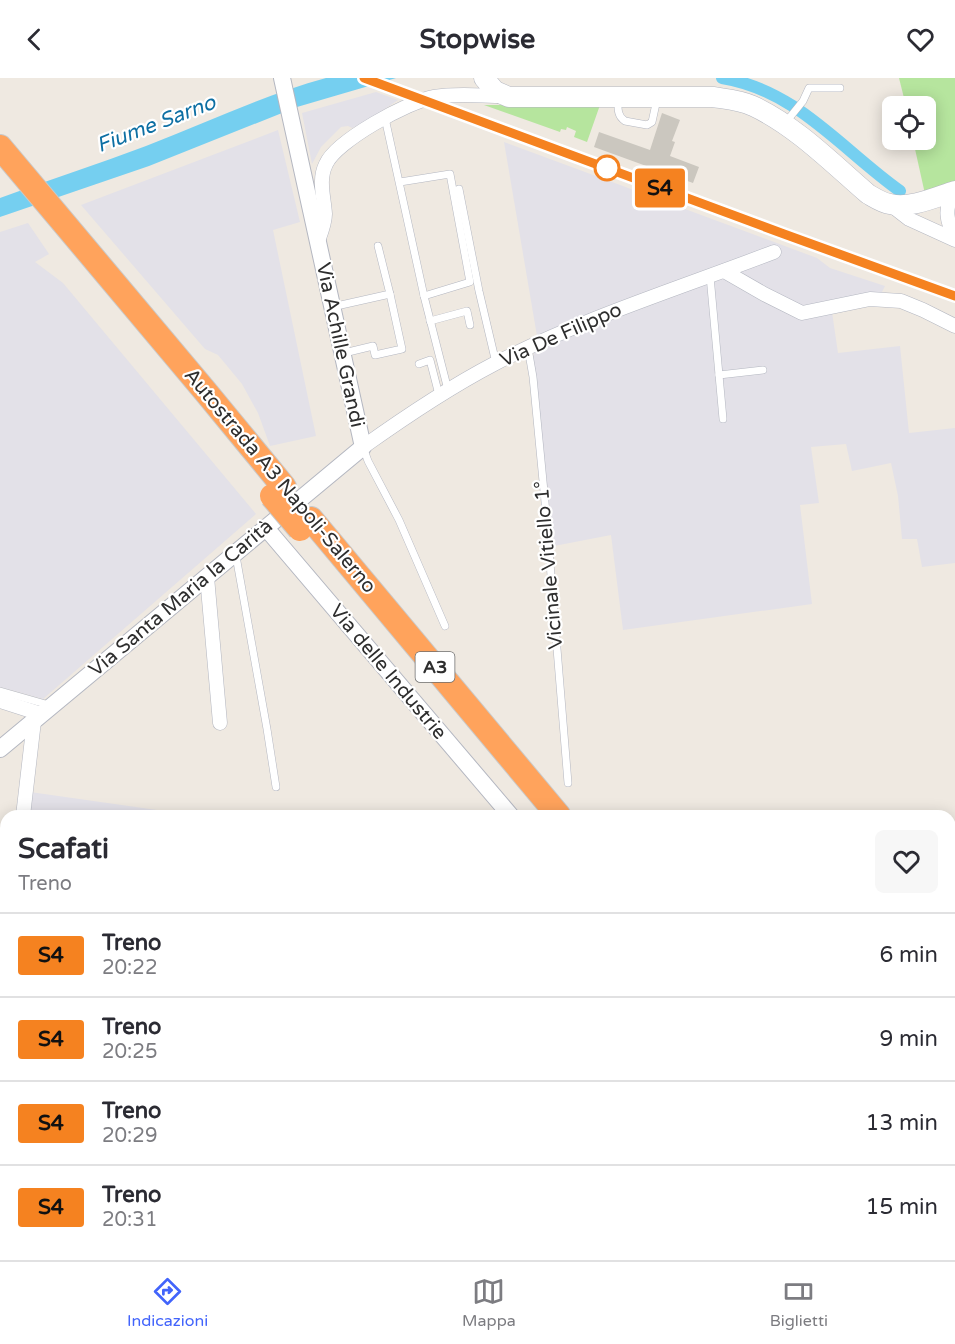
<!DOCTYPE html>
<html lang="it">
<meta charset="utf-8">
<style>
:root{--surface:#fff;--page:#f7f7f7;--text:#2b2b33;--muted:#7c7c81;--line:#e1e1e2;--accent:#4264fb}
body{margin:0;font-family:"Varela Round",sans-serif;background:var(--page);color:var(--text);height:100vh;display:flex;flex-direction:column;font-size:22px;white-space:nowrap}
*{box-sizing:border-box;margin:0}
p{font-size:20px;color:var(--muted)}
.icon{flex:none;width:33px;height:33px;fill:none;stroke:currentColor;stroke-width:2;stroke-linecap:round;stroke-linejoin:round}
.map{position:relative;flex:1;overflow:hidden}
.details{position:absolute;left:0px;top:732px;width:956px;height:450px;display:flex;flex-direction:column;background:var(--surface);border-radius:18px 18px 0 0;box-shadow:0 3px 15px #0003}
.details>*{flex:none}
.badge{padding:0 12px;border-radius:4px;font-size:21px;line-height:39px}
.buttons{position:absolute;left:882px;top:18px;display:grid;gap:12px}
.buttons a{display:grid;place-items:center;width:54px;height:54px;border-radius:9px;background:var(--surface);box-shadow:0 3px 15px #0003;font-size:30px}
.map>.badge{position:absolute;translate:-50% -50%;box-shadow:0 0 0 3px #fff}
.round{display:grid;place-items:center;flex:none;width:63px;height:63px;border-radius:9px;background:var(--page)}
.overview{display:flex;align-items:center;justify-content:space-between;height:102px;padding:0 18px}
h1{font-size:28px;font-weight:700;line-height:45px}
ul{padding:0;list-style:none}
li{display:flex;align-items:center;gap:18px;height:84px;padding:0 18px;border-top:2px solid var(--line)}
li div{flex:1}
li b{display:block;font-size:22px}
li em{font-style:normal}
li .badge{min-width:66px;font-weight:700;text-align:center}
header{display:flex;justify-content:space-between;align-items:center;height:78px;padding:0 18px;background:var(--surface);font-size:27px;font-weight:700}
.tab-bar{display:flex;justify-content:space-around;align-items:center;height:84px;border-top:2px solid var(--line);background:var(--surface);font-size:16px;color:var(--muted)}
.tab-bar a{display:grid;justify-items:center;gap:3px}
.tab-bar .active{color:var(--accent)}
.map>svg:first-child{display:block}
.industrial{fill:#e3e1e8}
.green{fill:#b6e59e}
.water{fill:#75cff0}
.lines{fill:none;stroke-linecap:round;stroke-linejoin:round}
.stream{stroke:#75cff0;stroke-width:3}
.canal{stroke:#75cff0;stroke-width:12}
.building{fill:#cbc7bf}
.service-casing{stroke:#b4b7c1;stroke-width:8}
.minor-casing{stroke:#b4b7c1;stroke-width:15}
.tertiary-casing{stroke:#b4b7c1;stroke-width:18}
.secondary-casing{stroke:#b4b7c1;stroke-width:21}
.motorway-casing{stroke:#c9c9c9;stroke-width:26}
.service{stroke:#fff;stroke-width:7}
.minor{stroke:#fff;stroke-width:14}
.tertiary{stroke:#fff;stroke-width:16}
.secondary{stroke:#fff;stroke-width:20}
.motorway{stroke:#ffa35c;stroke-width:24}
.rail{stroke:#a3a6b8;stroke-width:3}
.motorway-bridge-casing{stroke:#c9c9c9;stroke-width:26;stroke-linecap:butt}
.motorway-bridge{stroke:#ffa35c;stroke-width:24}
.line-casing{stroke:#fff;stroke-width:14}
.line{stroke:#f58220;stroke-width:9}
.stop-dot{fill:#fff;stroke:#f58220;stroke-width:3}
.labels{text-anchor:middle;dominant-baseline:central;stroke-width:4.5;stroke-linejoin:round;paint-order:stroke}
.shield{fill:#fff;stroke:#6d6d6d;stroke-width:1.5}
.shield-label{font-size:18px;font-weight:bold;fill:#2e2e2e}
.street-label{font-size:20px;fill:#2e2e2e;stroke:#fff}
.water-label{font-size:21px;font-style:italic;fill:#0d6fa3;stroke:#fff}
</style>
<header><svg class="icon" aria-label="back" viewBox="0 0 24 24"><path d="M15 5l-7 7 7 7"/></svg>Stopwise<svg class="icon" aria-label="heart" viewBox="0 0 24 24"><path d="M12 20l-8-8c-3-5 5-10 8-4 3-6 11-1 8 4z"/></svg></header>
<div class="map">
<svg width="955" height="1182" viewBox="0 0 955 1182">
<rect width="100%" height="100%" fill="#efe9e1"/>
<g class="industrial">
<path d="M376,14L398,22L367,43L352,50L348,48L341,49L321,69L312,86L302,35Z"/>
<path d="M278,52L300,144L273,152L316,358L270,368L258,335L242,306L218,277L205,271L81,127Z"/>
<path d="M504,64L817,180L830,190L885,208L876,226L832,234L838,275L900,268L909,355L955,350V485L922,489L917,461H902L898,418L891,385L852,393L846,366L811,369L819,425L800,427L812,526L623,552L611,457L554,468L533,281L537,258Z"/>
<path d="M28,145L49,176L35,184L63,205L256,436L43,621L0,609V154Z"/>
<path d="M30,714L171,734V738H27Z"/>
<path d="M0,1082L6,1083V1155H0Z"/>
<path d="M243,1176H326L325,1182H312Z"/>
<path d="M575,1176H728L727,1182H575Z"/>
</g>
<g class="green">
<path d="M899,0H955V105L925,116L913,62H926V28H906Z"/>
<path d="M484,27H600L587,64L574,59L576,53L567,49L566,52L561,51L560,54Z"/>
</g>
<path class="water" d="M326,0H396L297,29L149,88L0,139V120C49,102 98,86 146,68C206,45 264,17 326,0Z"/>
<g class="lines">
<g class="stream">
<path d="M0,1164H6"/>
<path d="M147,1176L220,1182"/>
</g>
<path class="canal" d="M722,0C797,12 842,72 900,113"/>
</g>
<path class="building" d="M662,35L680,42L672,63L675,64L670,78L699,89L693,105L594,69L599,54L650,72Z"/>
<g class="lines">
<g class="service-casing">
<g id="service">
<path d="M618,22C618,30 617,38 625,43L647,47L652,44L657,21"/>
<path d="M385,40L424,218L448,312"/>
<path d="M786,44L803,23L809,10H840"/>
<path d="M400,104L450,96L470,204L424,218"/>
<path d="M459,111L479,213L496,285"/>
<path d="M710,198L723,341"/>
<path d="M332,229L390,216L378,168"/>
<path d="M430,243L467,233L470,247"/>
<path d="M528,270L533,299L545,424L568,705"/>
<path d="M344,275L373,268L375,277L402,271L390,216"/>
<path d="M419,286L430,282L439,317"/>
<path d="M719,297L763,292"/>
<path d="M363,369L368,383L399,442L445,548"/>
<path d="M236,478L267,651L276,709"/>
<path d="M0,613L49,627"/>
<path d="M330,1182V1176"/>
</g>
</g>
<g class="minor-casing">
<g id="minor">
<path d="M955,114C943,129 947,144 955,160"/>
<path d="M891,127L909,141L955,162"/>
<path d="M318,163C321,155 325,145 325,136C324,119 318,102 326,86C336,63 409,23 434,19C456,15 481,18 504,18"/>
<path d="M724,193L764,216L802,235L870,221L901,223L923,232L955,248"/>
<path d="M363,369C405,339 448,310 494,286C584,240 680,210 774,174"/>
<path d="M207,499L220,645"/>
<path d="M0,623L41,636"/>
<path d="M23,738L34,643"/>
<path d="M0,909L6,867"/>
<path d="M950,1025H955"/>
<path d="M731,1182L732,1176"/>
</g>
</g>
<g class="tertiary-casing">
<g id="tertiary">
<path d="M266,450L511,738"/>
<path d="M0,671L363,369L282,0"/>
<path d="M950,1164L955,1168"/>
</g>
</g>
<g class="secondary-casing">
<path id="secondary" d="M484,0L495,13L509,19H713C726,21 741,22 753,28C796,48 833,86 868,116C875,120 882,125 890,126C910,131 936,119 955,113"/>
</g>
<g class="motorway-casing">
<g id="motorway">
<path d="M0,69L205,313L284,409"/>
<path d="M311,441L559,738"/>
<path d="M950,1142L955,1146"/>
</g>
</g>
<use href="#service" class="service"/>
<use href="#minor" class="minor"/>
<use href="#tertiary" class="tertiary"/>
<use href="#secondary" class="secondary"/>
<use href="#motorway" class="motorway"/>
<path class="rail" d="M364,0L784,156L955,218"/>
<g class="motorway-bridge-casing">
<path id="motorway-bridge" d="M272,418L300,451"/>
</g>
<use href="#motorway-bridge" class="motorway-bridge"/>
</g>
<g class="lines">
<g class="line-casing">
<path id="line" d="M364,0L784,156L955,218"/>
</g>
<use href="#line" class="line"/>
</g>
<circle class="stop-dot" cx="607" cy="90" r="12"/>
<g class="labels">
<rect class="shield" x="415.5" y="574" width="39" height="30" rx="4.5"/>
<g class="shield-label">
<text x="435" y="589">A3</text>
</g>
<g class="street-label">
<text transform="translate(561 257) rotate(-24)">Via De Filippo</text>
<text transform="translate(340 267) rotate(78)">Via Achille Grandi</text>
<text transform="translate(280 403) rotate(50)">Autostrada A3 Napoli-Salerno</text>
<text transform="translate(549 487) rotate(-95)">Vicinale Vitiello 1°</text>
<text transform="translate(181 520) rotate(-40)">Via Santa Maria la Carità</text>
<text transform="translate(388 594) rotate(50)">Via delle Industrie</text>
</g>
<g class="water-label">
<text transform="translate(156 46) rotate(-21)">Fiume Sarno</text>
</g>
</g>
</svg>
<div class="buttons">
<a><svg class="icon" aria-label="locate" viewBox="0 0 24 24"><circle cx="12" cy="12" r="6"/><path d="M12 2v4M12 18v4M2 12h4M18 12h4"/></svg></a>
</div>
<b class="badge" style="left:660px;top:110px;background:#f58220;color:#111">S4</b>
<section class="details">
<div class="overview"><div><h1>Scafati</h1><p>Treno</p></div><a class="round"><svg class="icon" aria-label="heart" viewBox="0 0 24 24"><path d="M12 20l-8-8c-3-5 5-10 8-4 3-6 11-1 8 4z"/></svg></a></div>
<ul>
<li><span class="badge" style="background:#f58220;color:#111">S4</span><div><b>Treno</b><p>20:22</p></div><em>6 min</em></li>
<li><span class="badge" style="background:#f58220;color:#111">S4</span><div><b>Treno</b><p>20:25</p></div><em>9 min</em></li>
<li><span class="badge" style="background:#f58220;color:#111">S4</span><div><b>Treno</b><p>20:29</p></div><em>13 min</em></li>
<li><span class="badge" style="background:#f58220;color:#111">S4</span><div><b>Treno</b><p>20:31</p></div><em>15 min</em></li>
</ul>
</section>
</div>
<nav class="tab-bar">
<a class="active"><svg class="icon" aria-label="directions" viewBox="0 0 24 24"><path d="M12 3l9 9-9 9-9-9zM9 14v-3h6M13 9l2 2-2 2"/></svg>Indicazioni</a>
<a><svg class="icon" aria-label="map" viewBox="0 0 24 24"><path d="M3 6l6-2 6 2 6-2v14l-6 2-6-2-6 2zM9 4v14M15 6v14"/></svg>Mappa</a>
<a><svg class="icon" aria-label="tickets" viewBox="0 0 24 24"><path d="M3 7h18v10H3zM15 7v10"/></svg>Biglietti</a>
</nav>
